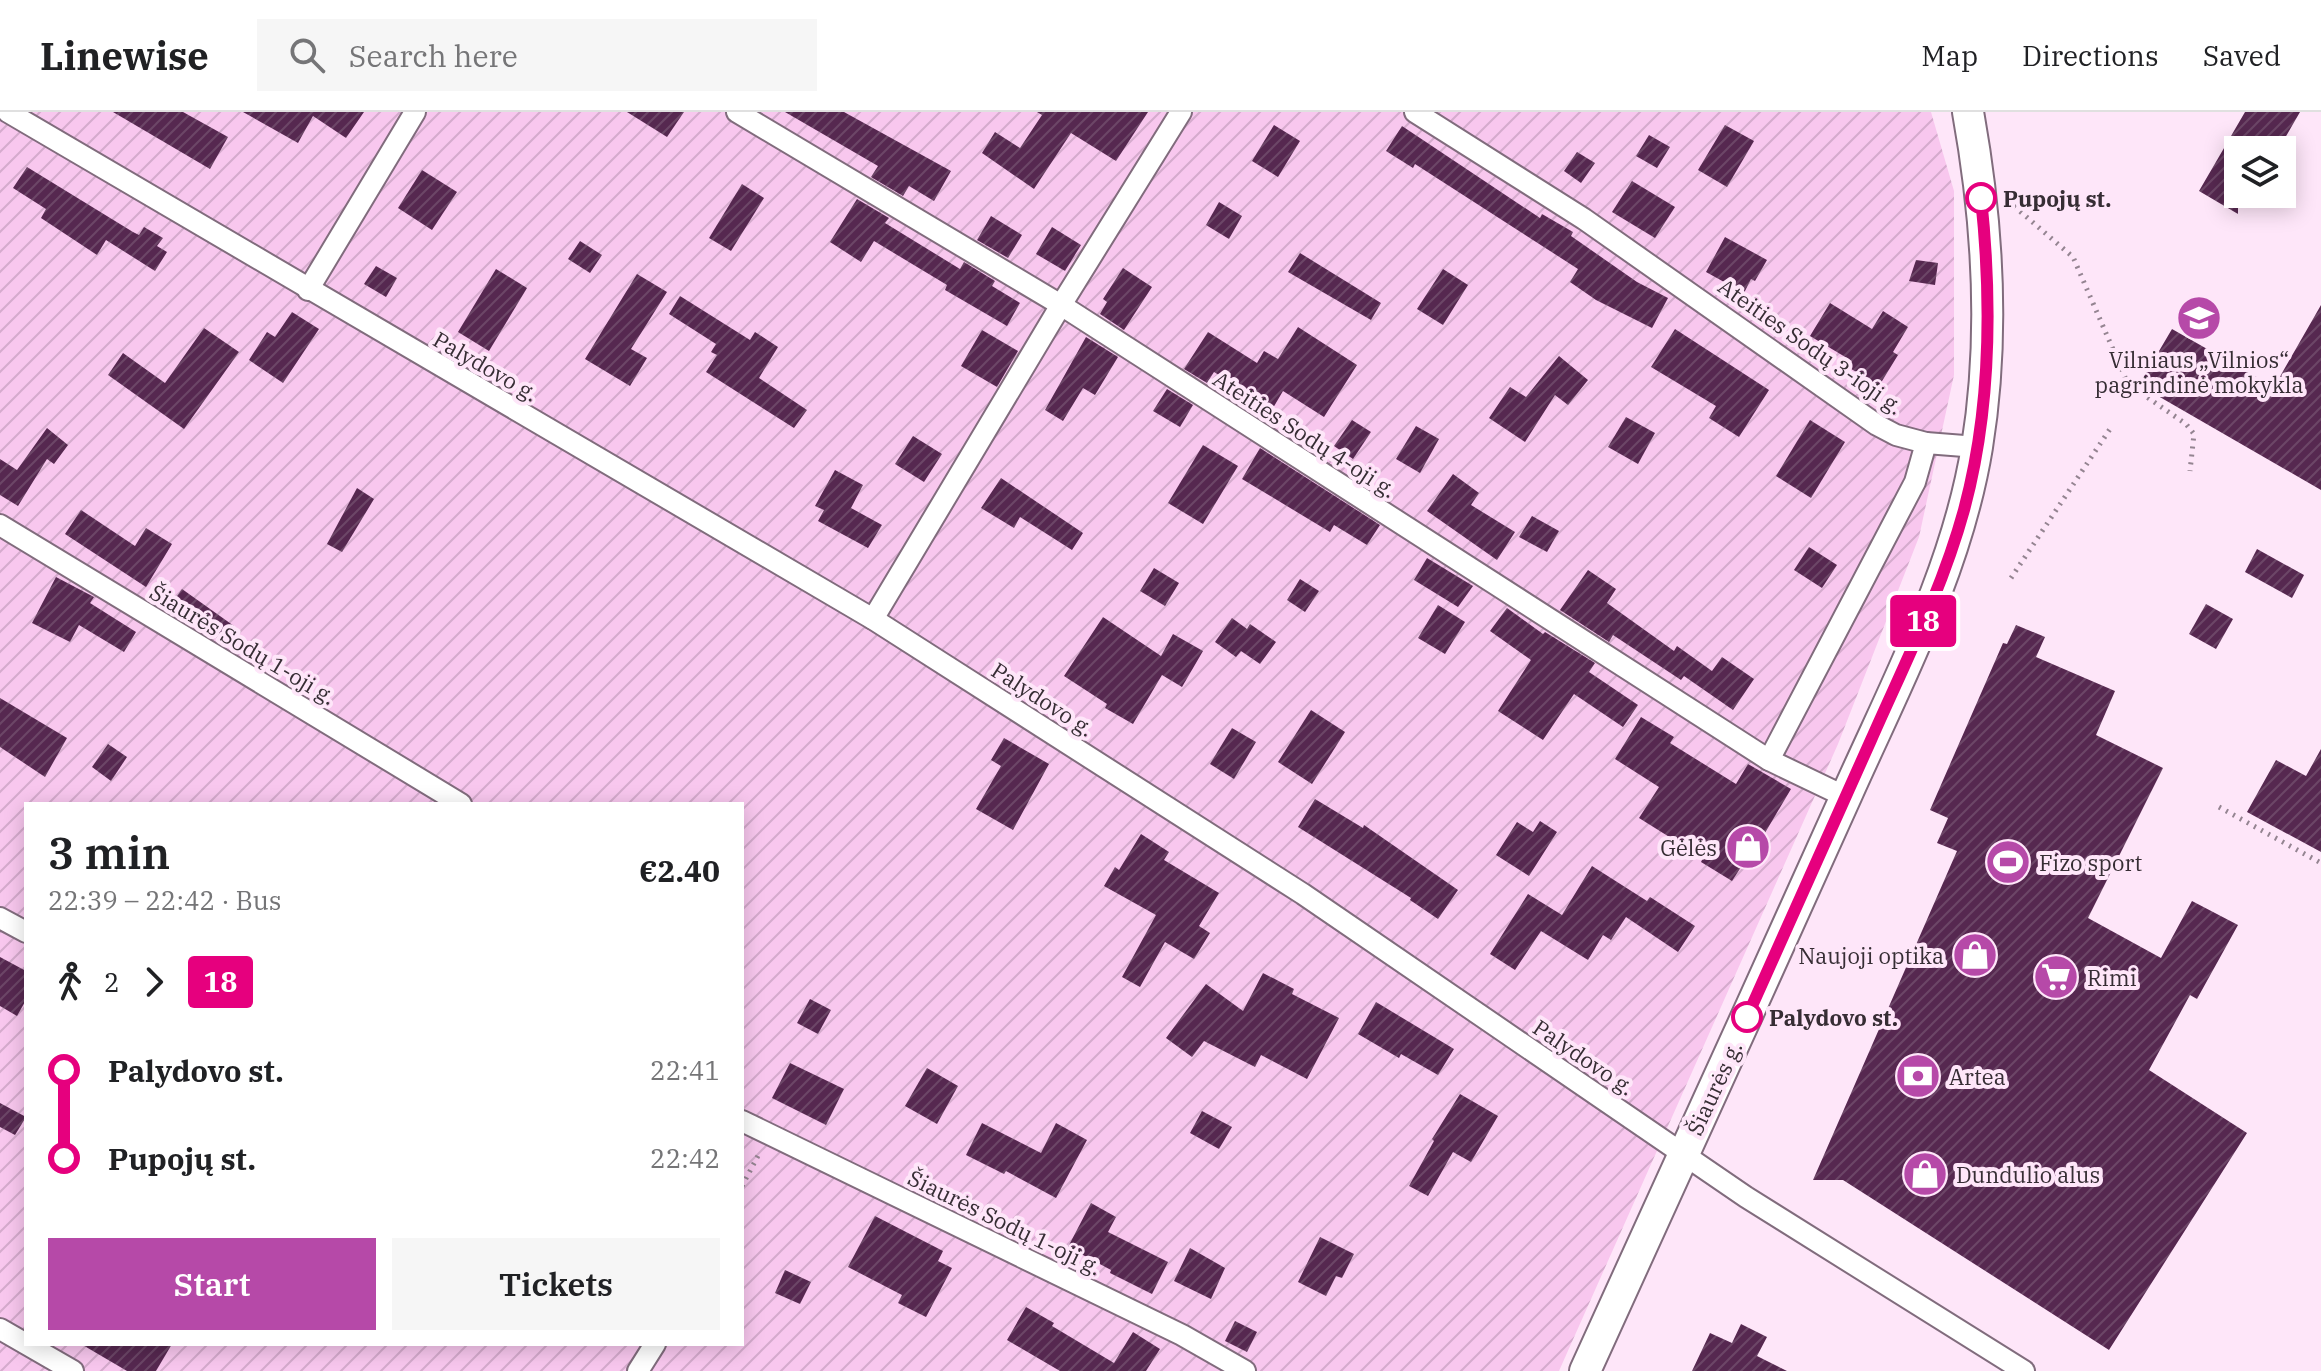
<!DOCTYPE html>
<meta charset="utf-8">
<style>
:root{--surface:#fff;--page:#f6f6f6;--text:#202124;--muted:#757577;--line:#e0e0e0;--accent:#b649a8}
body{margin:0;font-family:"IBM Plex Serif",serif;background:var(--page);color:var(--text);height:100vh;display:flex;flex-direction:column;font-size:30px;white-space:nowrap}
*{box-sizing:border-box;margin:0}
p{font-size:26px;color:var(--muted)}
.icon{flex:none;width:44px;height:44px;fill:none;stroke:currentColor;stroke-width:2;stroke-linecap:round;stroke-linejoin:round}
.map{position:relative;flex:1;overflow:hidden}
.side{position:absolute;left:24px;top:690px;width:720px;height:544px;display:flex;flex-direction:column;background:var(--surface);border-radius:0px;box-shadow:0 4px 20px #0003}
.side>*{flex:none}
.badge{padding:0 16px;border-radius:6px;font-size:28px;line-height:52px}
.controls{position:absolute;left:2224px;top:24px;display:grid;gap:16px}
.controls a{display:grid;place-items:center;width:72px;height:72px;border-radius:0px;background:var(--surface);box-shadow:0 4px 20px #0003;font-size:40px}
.map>.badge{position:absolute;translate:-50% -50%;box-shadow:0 0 0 4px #fff}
.legs{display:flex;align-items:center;gap:12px;height:88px;padding:0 24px;font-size:26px}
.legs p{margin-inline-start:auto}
.overview{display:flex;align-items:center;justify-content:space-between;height:136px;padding:0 24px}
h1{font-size:44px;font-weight:600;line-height:60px}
.button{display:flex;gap:16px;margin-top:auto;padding:16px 24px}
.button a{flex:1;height:92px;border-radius:0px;background:var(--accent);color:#fff;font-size:32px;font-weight:600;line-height:92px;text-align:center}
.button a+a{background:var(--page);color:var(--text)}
ul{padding:0 24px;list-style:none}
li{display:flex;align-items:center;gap:28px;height:88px;font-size:30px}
li i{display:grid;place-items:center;width:12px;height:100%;margin:0 10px;background:currentColor}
li i::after{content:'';width:20px;height:20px;margin:-10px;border:6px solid;border-radius:50%;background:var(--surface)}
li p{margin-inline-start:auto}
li:first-child i{background:linear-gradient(#0000 50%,currentColor 0)}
li:last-child i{background:linear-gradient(currentColor 50%,#0000 0)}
header{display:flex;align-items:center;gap:48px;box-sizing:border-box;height:112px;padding:0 40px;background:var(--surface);border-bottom:2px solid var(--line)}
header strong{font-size:38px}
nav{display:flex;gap:44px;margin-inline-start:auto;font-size:28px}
.search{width:560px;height:72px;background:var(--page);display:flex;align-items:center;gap:20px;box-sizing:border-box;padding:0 28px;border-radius:0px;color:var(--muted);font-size:30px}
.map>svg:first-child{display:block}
.garden{fill:url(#garden-furrows);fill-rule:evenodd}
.building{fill:url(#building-hatch)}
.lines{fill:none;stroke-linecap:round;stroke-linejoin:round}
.street-casing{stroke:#816c7d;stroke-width:24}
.secondary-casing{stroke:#816c7d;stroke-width:34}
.path{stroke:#948491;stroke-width:5;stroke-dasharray:2 6;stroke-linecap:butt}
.street{stroke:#fff;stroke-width:20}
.secondary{stroke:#fff;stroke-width:30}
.line-1-casing{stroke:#fff;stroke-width:18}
.line-1{stroke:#e6007e;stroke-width:12}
.stop-1-dot{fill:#fff;stroke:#e6007e;stroke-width:4}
.labels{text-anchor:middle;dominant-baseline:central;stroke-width:8;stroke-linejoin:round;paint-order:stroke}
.stop-label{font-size:22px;font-weight:bold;fill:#362d34;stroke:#fee6f9;text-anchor:start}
.street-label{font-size:22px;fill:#362d34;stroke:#fee6f9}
.poi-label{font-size:22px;fill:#362d34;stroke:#fee6f9;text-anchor:start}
</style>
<header>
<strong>Linewise</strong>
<div class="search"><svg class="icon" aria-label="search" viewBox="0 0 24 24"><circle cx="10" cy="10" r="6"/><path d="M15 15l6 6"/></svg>Search here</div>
<nav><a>Map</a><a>Directions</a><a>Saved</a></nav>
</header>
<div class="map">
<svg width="2321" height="1259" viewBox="0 0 2321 1259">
<defs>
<pattern id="garden-furrows" width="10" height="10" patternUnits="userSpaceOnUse" patternTransform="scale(2)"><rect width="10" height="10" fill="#f8c7ee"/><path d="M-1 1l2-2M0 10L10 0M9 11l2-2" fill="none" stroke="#d5abcd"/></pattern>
<pattern id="building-hatch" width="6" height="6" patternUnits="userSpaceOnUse" patternTransform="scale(2)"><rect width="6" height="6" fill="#562850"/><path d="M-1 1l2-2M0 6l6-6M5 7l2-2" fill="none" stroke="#6c4667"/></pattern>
</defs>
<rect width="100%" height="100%" fill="#fee6f9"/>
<path class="garden" d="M0,0H1931L1954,79V263L1919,425L1838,632L1559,1259H0ZM26,692H742V1232H26Z"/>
<g class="building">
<path d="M113,0H183L228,25L210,57Z"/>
<path d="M243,0H364L346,26L313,4L298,31Z"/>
<path d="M627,0H684L667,25Z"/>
<path d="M785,0H844L951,59L934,89L909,74L903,84L871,65L878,54Z"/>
<path d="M1037,0H1148L1116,49L1071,21L1034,77L982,41L995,20L1020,36L1042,3Z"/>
<path d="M2245,0H2300L2278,38H2238V102L2199,79Z"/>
<path d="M1274,13L1300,29L1278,65L1252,49Z"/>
<path d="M1725,13L1754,29L1727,75L1698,58Z"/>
<path d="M1402,14L1540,106L1542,102L1573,120L1571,124L1637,170L1668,186L1652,216L1596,188L1570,170L1578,157L1415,52L1413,56L1386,39Z"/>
<path d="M1649,23L1670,35L1657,56L1636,44Z"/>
<path d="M1577,40L1595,51L1581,71L1564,59Z"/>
<path d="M27,55L133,120L139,123L144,115L163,126L157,134L167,140L155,159L106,128L97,143L41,106L46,97L13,76Z"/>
<path d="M422,58L457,80L432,118L398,96Z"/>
<path d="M1632,69L1675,95L1655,126L1612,100Z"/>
<path d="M742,72L764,86L731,139L709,126Z"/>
<path d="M857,87L889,106L885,111L960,157L964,150L995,169L992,174L1020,191L1007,214L945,178L947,173L874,129L861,150L830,130Z"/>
<path d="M1219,90L1242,104L1229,127L1206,113Z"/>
<path d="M991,104L1022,123L1008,146L977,128Z"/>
<path d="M1052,115L1081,133L1065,159L1036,142Z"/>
<path d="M1725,125L1767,148L1755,169L1751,167L1744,181L1706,160Z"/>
<path d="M580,129L602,143L590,161L568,147Z"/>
<path d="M1300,141L1381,191L1371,208L1288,160Z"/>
<path d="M1916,148L1938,151L1935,173L1909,169Z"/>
<path d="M376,154L397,166L386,185L364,172Z"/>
<path d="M1123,156L1152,175L1124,218L1100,202L1107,190L1103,187Z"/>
<path d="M496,157L527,176L489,239L458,220Z"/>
<path d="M1443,157L1468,173L1443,213L1417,197Z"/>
<path d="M637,162L667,180L631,237L647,246L630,274L585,247Z"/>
<path d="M680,184L750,228L755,220L778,235L759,266L807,298L794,316L706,260L717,243L711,240L716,232L669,202Z"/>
<path d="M1830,191L1872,217L1883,199L1908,215L1893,240L1898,243L1879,274L1848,255L1852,249L1810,224Z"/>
<path d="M2321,193V378L2139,273L2172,217L2274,275Z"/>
<path d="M292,200L319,217L283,271L249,248L267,220L275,225Z"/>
<path d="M1298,215L1357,253L1324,305L1283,279L1273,296L1214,260L1207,271L1184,257L1208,220L1257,251L1264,239L1278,247Z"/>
<path d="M204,216L239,240L184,317L108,263L123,241L165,271Z"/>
<path d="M1675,217L1769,278L1739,325L1709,306L1716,294L1651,255Z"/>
<path d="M982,218L1018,239L997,275L961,254Z"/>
<path d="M1086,225L1118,245L1095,283L1083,276L1063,309L1045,298Z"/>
<path d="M1559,244L1588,268L1568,293L1555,283L1525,330L1489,306L1510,275L1526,285Z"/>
<path d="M1167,277L1193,293L1180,315L1153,299Z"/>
<path d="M1626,305L1655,321L1638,352L1608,335Z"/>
<path d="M1352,308L1371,320L1353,347L1334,334Z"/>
<path d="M1810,308L1845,330L1811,386L1776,364Z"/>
<path d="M1416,314L1439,327L1420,361L1396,347Z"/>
<path d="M47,316L68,333L54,352L47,347L18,394L0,383V347L17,358Z"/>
<path d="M913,324L942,342L924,370L895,352Z"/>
<path d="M1203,333L1238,354L1203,412L1168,391Z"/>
<path d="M1260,336L1380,413L1367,433L1334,413L1330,420L1242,367Z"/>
<path d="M835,358L863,373L851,396L882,413L868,436L818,409L824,398L815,394Z"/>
<path d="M1453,362L1479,381L1471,393L1515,420L1497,448L1427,399Z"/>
<path d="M1001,366L1083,421L1072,438L1020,405L1014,416L981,396Z"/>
<path d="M357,376L374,387L342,440L327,432Z"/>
<path d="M81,398L135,434L146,416L172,432L146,475L65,422Z"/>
<path d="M1532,404L1559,419L1547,440L1519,425Z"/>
<path d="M1809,435L1837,453L1822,476L1794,458Z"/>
<path d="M2257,437L2304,463L2292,486L2245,460Z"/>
<path d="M1427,446L1473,474L1458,495L1414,468Z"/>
<path d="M1154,456L1179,471L1165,494L1140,479Z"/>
<path d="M1588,458L1616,477L1607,491L1674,539L1677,534L1712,559L1722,545L1754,567L1733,598L1684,564L1681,568L1613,523L1609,530L1560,498Z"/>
<path d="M56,465L94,485L90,491L136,520L124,540L79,513L70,530L32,511Z"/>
<path d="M1300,467L1319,479L1305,500L1287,488Z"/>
<path d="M182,477L234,514L223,530L170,494Z"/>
<path d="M2206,492L2233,507L2216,537L2189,522Z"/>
<path d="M1438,493L1465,510L1445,542L1418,526Z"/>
<path d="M1507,496L1543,522L1545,520L1595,551L1589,560L1638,593L1623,615L1574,582L1543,628L1498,599L1531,548L1490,519Z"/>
<path d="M1103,505L1161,544L1173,522L1203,539L1182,575L1162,563L1133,612L1105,596L1107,592L1064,564Z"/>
<path d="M1232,506L1247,517L1250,512L1276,530L1260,552L1241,539L1236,545L1215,530Z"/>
<path d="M2016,513L2045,525L2036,545L2115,579L2096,623L2163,656L2088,806L2161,846L2192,789L2238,813L2197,887L2190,883L2149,958L2247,1021L2109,1238L1843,1068H1813L1957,739L1937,731L1948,706L1930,698L2003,531L2007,532Z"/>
<path d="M0,586L67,626L45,665L0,635Z"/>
<path d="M1311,598L1345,620L1312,672L1278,650Z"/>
<path d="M1641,605L1674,625L1670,631L1736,672L1748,652L1791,677L1746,753L1743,752L1732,769L1701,750L1703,746L1639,706L1659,675L1615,647Z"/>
<path d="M1232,616L1256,630L1234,667L1210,652Z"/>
<path d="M1004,626L1049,652L1013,718L976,697L1001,654L991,648Z"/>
<path d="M108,632L127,645L111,669L92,655Z"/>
<path d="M2321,637V740L2247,700L2276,648L2306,664Z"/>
<path d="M1315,687L1363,716L1364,713L1458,778L1438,807L1410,788L1411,786L1298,715Z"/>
<path d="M1540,709L1557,720L1529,764L1496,743L1517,710L1533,720Z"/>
<path d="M1141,722L1169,740L1164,748L1219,781L1199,814L1210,821L1194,847L1165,830L1140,875L1122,865L1156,803L1104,774L1115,755L1119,758Z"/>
<path d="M1592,754L1647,789L1650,785L1695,814L1678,840L1626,805L1611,828L1603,823L1588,848L1541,819L1515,858L1490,842L1528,782L1562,803Z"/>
<path d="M0,845L26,859V888L17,904L0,894Z"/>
<path d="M1263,861L1294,877L1292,882L1339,906L1307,967L1261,943L1255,955L1204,929L1192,945L1166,926L1206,872L1243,899Z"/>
<path d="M810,887L831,898L818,922L797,911Z"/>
<path d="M1376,890L1454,937L1438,963L1401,942L1399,946L1358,922Z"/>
<path d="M790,951L844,977L826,1013L772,986Z"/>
<path d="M927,956L958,974L937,1012L905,994Z"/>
<path d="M1460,982L1498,1004L1471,1050L1453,1040L1428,1084L1409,1074L1434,1029L1432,1027Z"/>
<path d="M0,991L26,1005L15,1023L0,1015Z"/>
<path d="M1202,999L1232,1015L1219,1037L1190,1021Z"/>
<path d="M982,1011L1041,1041L1056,1011L1087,1028L1056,1086L1006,1059L1004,1062L966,1043Z"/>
<path d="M1091,1091L1116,1105L1108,1120L1168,1150L1152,1182L1110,1161L1111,1158L1068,1135Z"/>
<path d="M875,1104L943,1139L938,1149L952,1156L926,1205L898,1191L902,1183L848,1155Z"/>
<path d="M1320,1125L1354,1142L1342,1166L1336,1164L1326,1184L1298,1170Z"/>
<path d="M1190,1136L1225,1156L1211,1187L1174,1169Z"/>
<path d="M785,1158L811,1170L800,1192L775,1181Z"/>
<path d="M1026,1195L1054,1211L1052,1214L1114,1251L1133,1220L1160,1237L1146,1259H1060L1007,1228Z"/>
<path d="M1235,1209L1257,1220L1247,1240L1225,1229Z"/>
<path d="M1741,1212L1767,1225L1757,1244L1787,1259H1692L1710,1221L1732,1231Z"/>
<path d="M81,1232H172L156,1259H127Z"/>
</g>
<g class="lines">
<g class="street-casing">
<g id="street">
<path d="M8,0L873,507L1303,782L1746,1085L2024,1259"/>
<path d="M737,0L1061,193L1769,648L1846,685"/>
<path d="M1415,0L1584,107L1877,313L1896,323L1926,331L1915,370L1769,648"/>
<path d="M308,178L415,0"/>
<path d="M1926,331L1977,335"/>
<path d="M0,413L461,692"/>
<path d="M873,507L1061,193L1181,0"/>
<path d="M0,806L26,820"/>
<path d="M742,1009L1182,1223L1245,1259"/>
<path d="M0,1217L73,1259"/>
<path d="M638,1259L655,1232"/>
</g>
</g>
<g class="secondary-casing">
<path id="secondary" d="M1585,1259C1672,1066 1761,875 1847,682C1897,570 1957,458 1977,335C1995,224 1988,111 1968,0"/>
</g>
<g class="path">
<path d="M2008,89L2073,145L2128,272L2186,312L2194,322L2190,359"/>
<path d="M2011,466L2110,317"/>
<path d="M2219,695L2321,751"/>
<path d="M742,1074L760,1040"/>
</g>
<use href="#street" class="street"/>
<use href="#secondary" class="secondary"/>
</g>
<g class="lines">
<g class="line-1-casing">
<path id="line-1" d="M1747,905C1789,813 1829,720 1871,628C1904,553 1942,478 1964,398C1991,298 1992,189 1981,86"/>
</g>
<use href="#line-1" class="line-1"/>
</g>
<defs>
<g id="school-disc" transform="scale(2.3)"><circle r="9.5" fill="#b649a8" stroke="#fee6f9"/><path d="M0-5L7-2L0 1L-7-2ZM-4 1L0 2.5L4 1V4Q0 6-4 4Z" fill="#fff"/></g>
<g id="shop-disc" transform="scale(2.3)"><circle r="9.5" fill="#b649a8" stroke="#fee6f9"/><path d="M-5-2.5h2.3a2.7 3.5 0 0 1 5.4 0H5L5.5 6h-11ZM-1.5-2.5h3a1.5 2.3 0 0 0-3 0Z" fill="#fff"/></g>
<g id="stadium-disc" transform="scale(2.3)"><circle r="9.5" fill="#b649a8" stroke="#fee6f9"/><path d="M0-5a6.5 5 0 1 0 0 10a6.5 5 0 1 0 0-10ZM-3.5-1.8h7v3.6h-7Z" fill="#fff"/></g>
<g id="supermarket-disc" transform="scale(2.3)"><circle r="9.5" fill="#b649a8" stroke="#fee6f9"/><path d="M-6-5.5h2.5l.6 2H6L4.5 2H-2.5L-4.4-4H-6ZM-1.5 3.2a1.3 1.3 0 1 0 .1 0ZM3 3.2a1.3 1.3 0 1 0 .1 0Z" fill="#fff"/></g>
<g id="bank-disc" transform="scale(2.3)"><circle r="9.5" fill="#b649a8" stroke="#fee6f9"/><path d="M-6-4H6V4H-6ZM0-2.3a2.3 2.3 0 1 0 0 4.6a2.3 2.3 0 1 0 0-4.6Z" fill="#fff"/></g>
</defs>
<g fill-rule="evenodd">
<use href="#school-disc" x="2199" y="206"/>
<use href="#shop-disc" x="1748" y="735"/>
<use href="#stadium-disc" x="2008" y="750"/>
<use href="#shop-disc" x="1975" y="843"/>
<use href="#supermarket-disc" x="2056" y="865"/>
<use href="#bank-disc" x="1918" y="964"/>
<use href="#shop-disc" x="1925" y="1062"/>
</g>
<g class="stop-1-dot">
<circle cx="1981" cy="86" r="14"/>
<circle cx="1747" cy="905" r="14"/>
</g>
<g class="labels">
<g class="stop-label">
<text x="2003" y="86">Pupojų st.</text>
<text x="1769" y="905">Palydovo st.</text>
</g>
<g class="street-label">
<text transform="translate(1811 234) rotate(35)">Ateities Sodų 3-ioji g.</text>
<text transform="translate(486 254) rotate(30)">Palydovo g.</text>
<text transform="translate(1305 322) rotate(33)">Ateities Sodų 4-oji g.</text>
<text transform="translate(243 532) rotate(31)">Šiaurės Sodų 1-oji g.</text>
<text transform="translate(1043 587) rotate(33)">Palydovo g.</text>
<text transform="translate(1584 945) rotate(34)">Palydovo g.</text>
<text transform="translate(1714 976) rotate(-65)">Šiaurės g.</text>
<text transform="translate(1005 1110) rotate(26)">Šiaurės Sodų 1-oji g.</text>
</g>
<g class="poi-label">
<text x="2199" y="247" text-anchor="middle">Vilniaus „Vilnios“<tspan x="2199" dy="25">pagrindinė mokykla</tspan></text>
<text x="1717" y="735" text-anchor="end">Gėlės</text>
<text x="2039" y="750">Fizo sport</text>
<text x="1944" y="843" text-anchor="end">Naujoji optika</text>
<text x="2087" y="865">Rimi</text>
<text x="1949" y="964">Artea</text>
<text x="1956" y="1062">Dundulio alus</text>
</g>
</g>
</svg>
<div class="controls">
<a><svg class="icon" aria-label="layers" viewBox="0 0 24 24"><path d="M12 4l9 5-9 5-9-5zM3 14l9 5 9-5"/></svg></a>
</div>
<b class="badge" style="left:1923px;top:509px;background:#e6007e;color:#fff">18</b>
<section class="side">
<div class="overview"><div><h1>3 min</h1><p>22:39 – 22:42 · Bus</p></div><b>€2.40</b></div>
<div class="legs"><svg class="icon" aria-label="walk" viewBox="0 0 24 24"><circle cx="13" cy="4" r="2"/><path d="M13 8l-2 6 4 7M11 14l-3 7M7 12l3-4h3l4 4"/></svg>2<svg class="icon" aria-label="forward" viewBox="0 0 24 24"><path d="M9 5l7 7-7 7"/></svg><b class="badge" style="background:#e6007e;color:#fff">18</b></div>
<ul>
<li><i style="color:#e6007e"></i><b>Palydovo st.</b><p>22:41</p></li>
<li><i style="color:#e6007e"></i><b>Pupojų st.</b><p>22:42</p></li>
</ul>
<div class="button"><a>Start</a><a>Tickets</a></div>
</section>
</div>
